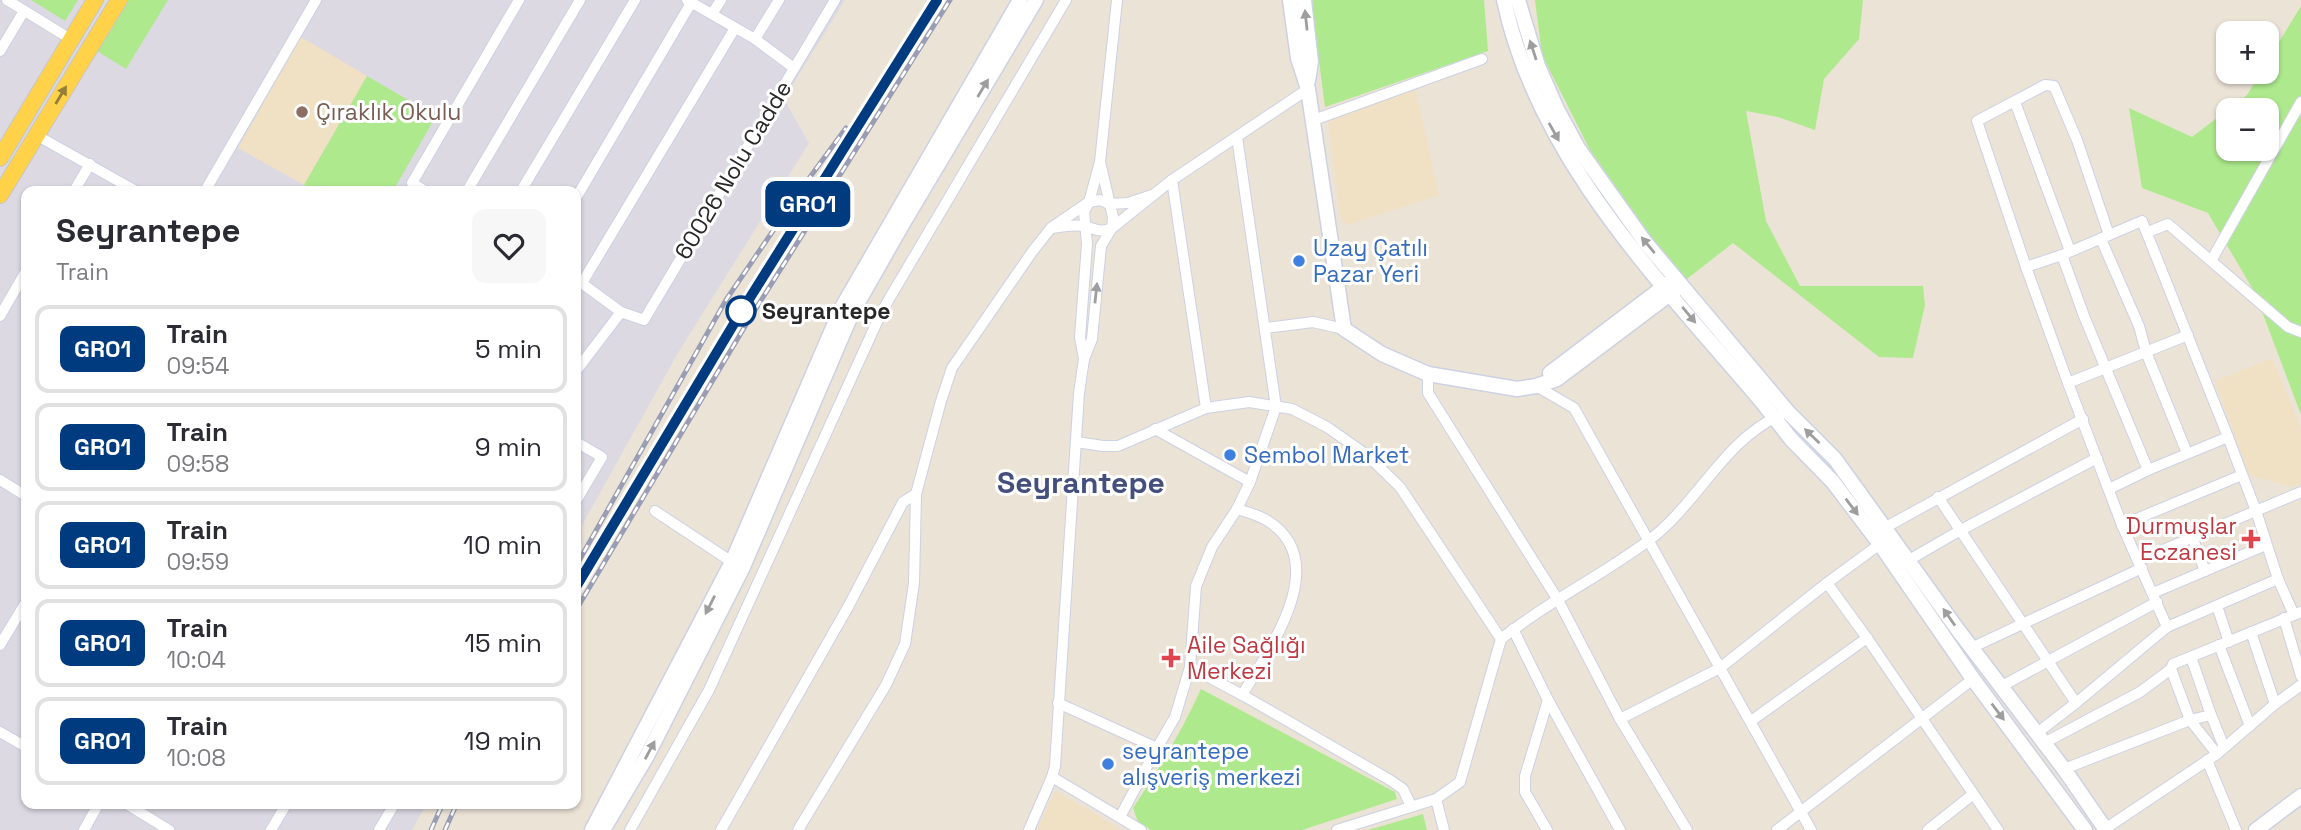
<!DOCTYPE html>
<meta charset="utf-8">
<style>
:root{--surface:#fff;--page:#f7f7f7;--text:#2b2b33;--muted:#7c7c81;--line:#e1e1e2}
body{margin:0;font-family:"Space Grotesk",sans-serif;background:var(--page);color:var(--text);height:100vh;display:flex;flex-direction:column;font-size:26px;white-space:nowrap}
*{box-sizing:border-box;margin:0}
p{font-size:23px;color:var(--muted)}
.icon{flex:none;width:38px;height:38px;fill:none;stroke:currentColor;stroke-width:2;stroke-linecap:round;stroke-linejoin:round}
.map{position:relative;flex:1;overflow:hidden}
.details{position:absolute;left:21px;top:186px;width:560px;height:623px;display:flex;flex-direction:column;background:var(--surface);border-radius:14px;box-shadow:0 2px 5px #0004}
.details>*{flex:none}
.badge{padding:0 14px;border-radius:10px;font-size:24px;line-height:46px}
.tools{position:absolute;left:2216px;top:21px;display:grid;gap:14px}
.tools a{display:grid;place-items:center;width:63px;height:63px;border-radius:14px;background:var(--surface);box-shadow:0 2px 5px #0004;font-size:35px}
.map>.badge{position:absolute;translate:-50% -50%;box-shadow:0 0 0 4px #fff}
.round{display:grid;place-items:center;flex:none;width:74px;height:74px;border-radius:14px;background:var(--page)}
.headline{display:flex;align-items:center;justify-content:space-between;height:119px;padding:0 35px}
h1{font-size:33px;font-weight:700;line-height:52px}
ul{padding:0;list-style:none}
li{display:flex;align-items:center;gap:21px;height:88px;margin:0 14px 10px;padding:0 21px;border:4px solid var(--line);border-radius:14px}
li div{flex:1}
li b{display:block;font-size:26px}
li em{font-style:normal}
li .badge{min-width:77px;font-weight:700;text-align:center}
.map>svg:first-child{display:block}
.industrial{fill:#dcd9e3}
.education{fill:#f0e1c4}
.green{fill:#aeea8d;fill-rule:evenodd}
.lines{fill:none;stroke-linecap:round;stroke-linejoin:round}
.street-casing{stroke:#ccd1e3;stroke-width:12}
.secondary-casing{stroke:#ccd1e3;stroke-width:17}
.primary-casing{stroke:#c7c7c7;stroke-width:18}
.street{stroke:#fff;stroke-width:10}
.secondary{stroke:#fff;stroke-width:14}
.primary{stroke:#ffd249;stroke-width:16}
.rail-casing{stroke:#9a9eb5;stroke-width:5}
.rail{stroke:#fff;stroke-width:2.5;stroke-dasharray:8;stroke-linecap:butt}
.oneway{fill:#9e9e9e}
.oneway2{fill:#947d38}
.line-casing{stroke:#fff;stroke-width:16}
.line{stroke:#003b80;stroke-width:10}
.education-dot{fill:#8d6e63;stroke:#fff;stroke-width:2.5}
.shop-dot{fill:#3f7fe0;stroke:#fff;stroke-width:2.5}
.stop-dot{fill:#fff;stroke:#003b80;stroke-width:3.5}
.health-dot{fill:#e0444e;stroke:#fff;stroke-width:2.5}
.labels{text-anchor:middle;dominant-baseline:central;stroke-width:6;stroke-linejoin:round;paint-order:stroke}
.education-label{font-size:23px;fill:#785e54;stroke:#fff;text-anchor:start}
.street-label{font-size:23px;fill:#282828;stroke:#fff}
.shop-label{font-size:23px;fill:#366cbe;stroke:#fff;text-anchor:start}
.stop-label{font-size:23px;font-weight:bold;fill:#282828;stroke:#fff;text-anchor:start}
.health-label{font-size:23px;fill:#be3a42;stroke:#fff;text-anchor:end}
.district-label{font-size:30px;font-weight:bold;fill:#444f7d;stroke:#fff}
</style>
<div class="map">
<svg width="2301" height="830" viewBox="0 0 2301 830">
<rect width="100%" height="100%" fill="#ece3d7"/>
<path class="industrial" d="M0,0H845L784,99L809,143L678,353L576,536V191H26V803H427L412,830H0Z"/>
<g class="education">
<path d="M301,37L367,76L304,185L238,148Z"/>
<path d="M1415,87L1439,195L1347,225L1341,220L1328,121Z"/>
<path d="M2272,358L2301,429V484L2293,487L2249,475L2215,381Z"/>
<path d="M1055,791L1122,830H1037Z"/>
</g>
<g class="green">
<path d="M31,0H78L65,21Z"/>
<path d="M127,0H168L126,69L97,51Z"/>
<path d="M1311,0H1484L1488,51L1325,107Z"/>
<path d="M1535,0H1863L1859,39L1824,79L1815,130L1778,117L1746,111L1766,221L1800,286H1923L1925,305L1913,358L1879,357L1733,243L1683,282L1590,150L1542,55Z"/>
<path d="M2301,6V415L2255,293L2208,213L2142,188L2129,108L2192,137L2247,95L2261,72H2266V63ZM2228,110H2266V149H2228Z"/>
<path d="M367,76L436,116L393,191H313L304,185Z"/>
<path d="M1201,689L1395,792L1397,799L1302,830H1151L1138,822L1133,808C1158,770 1182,731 1201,689Z"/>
<path d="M1423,814L1427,830H1368Z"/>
</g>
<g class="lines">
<g class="street-casing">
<g id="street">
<path d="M7,0L72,40"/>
<path d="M687,0L755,39L794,68"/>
<path d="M712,14L721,0"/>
<path d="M755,39L779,0"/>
<path d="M0,51L24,11"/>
<path d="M2015,102L2070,251"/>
<path d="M1311,121L1482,59"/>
<path d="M36,135L136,191"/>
<path d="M1100,162L1113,217L1112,228L1101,246L1092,339L1084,359L1079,393L1055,766L1052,777L1141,830"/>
<path d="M1172,180L1206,408"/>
<path d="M74,191L90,164"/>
<path d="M205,191L316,0"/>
<path d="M425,191L412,183L519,0"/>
<path d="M467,191L580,0"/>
<path d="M521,191L635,0"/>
<path d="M576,198L691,3"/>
<path d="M1052,228C1062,227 1073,224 1083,226C1095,228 1099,234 1112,228L1172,180L1308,89"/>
<path d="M2148,232L2168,224L2288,327L2301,332"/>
<path d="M2109,235L2077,140L2054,86L2045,85L1977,121L2026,267L2068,383L2122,525L2167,627"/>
<path d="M2101,239L2139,326L2146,352L2187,453"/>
<path d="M2062,255L2084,316L2148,470"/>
<path d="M2211,261L2301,102"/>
<path d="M2026,267L2062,255L2142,221L2228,437L2256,511L2278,579L2294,615"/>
<path d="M576,279L621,312L576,371"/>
<path d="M582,283L735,28"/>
<path d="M621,312L644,320L835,0"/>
<path d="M0,316L26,271"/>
<path d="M1266,328L1313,322L1344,329"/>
<path d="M1084,359L1080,337L1087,244L1084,212L1089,202L1100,162L1117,0"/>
<path d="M1428,374V393L1558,600L1620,719L1687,830"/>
<path d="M2068,383L2188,335"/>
<path d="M1536,386L1574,408L1811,830"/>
<path d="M1155,429L1250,482"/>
<path d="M576,442L602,457L576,501"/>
<path d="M1076,442L1103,446H1118L1206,408L1249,402L1292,409L1327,427L1367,455L1400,487L1501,639L1460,782L1436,799"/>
<path d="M0,480L26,496"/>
<path d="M2109,489L2148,470L2228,437"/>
<path d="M1938,497L2076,703"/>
<path d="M1237,509C1247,512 1259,515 1268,521C1333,562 1269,650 1242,695"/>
<path d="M655,511L732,562"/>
<path d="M2122,525L2242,475"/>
<path d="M1886,527L2083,419"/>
<path d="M2193,539L2205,571"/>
<path d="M1909,560L1959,531L2097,458"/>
<path d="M2139,560L2301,492"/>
<path d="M1827,583L1867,638L1998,830"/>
<path d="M2153,593L2266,545"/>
<path d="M2217,606L2229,642"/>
<path d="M2284,618L2301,676"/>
<path d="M1513,629L1548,700L1620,830"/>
<path d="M2251,632L2275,704"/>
<path d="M1501,639C1547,602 1601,576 1648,541C1697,505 1723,441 1780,415"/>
<path d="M0,645L26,602"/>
<path d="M2219,645L2250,726"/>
<path d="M1971,648L2142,568"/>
<path d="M2191,657L2211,715L2224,747"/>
<path d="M1190,667L1246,697L1390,780L1403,789L1411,806"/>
<path d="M2171,669L2190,720L2217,754"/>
<path d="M2002,686L2157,602"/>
<path d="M1058,703L1157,748L1175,717L1190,667L1196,586L1212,547L1237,509L1250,482L1276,407L1237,137"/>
<path d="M1620,719L1720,668L1827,583L1880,544"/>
<path d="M1751,721L1867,638"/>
<path d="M0,732L26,747"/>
<path d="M2037,733L2076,703L2167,627L2278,579"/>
<path d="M2044,743L2140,692L2171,669L2173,664L2301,612"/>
<path d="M2207,760L2236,830"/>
<path d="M2064,769L2190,720L2211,715"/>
<path d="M125,803L169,830"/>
<path d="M1120,817L1157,748"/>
<path d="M2105,829L2217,754L2275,704L2301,685"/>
<path d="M84,830L99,803"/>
<path d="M271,830L287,803"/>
<path d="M379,830L395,803"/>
<path d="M630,830L709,690L882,311L1066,0"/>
<path d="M721,830L848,607L903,502L916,494"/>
<path d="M798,830L886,685L905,644L914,583L916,494L941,401L952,368L1032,252L1051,228L1089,202L1100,200L1109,204L1128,203L1152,195"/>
<path d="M1029,830L1052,777"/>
<path d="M1337,830L1436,799L1444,830"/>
<path d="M1547,830L1525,792V776L1548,700"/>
<path d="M1777,830L1973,679"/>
<path d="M1928,830L1972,795"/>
</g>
</g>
<g class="secondary-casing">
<g id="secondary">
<path d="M1290,0L1298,58L1308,89L1344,329L1382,354L1428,374L1517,389L1536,386L1557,379L1678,288"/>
<path d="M1304,0L1311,62L1308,81"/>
<path d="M1504,0C1538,160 1660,281 1762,402L1791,439L1833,482L1880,544L1973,679L2085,830"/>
<path d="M1518,0L1538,66L1557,109L1578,148L1645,242L1788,412L1835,459L1958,630L2064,769L2106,830"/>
<path d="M1550,373L1670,282"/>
<path d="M592,830L732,562L841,309L1020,0"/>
<path d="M603,830L647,756L743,567L852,313L902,225L1036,0"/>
<path d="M2256,830L2301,796"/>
</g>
</g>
<g class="primary-casing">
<g id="primary">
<path d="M0,158L95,0"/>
<path d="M0,195L119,0"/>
</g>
</g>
<use href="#street" class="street"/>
<use href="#secondary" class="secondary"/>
<use href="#primary" class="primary"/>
<g class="rail-casing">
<g id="rail">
<path d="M576,566L726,300L802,188L846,128"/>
<path d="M576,587L741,311L937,0"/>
<path d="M576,610L750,318L950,0"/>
<path d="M431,830L443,803"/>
<path d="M445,830L457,803"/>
</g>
</g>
<use href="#rail" class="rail"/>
</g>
<defs><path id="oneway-solid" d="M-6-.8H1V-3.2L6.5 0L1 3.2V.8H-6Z" transform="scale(1.75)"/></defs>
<g class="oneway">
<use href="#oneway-solid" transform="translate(1306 20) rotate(-96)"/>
<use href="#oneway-solid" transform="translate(1533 50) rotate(-108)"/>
<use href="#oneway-solid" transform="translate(983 88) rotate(-59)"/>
<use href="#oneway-solid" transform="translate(1554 132) rotate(61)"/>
<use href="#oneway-solid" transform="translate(1648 245) rotate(-129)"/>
<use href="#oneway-solid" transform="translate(1096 293) rotate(-84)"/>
<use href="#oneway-solid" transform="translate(1689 315) rotate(50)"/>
<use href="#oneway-solid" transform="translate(1812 436) rotate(-136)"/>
<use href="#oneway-solid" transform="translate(1852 507) rotate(53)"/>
<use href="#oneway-solid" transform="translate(710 605) rotate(117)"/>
<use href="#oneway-solid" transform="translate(1949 617) rotate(-125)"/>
<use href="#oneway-solid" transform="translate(1998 712) rotate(53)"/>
<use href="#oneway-solid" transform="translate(650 750) rotate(-62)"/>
</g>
<use class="oneway2" href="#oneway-solid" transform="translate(61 95) rotate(-59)"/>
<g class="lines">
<g class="line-casing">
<path id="line" d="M576,587L741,312L937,0"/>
</g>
<use href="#line" class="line"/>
</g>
<circle class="education-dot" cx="302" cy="112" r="7"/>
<g class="shop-dot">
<circle cx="1299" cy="261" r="7"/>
<circle cx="1230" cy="455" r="7"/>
<circle cx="1108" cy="764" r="7"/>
</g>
<circle class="stop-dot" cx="741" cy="311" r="14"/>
<g class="health-dot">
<path d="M2247.5 528.5h7v7h7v7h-7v7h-7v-7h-7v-7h7z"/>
<path d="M1167.5 647.5h7v7h7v7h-7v7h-7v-7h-7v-7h7z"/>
</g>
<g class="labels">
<g class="education-label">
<text x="316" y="112">Çıraklık Okulu</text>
</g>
<g class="street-label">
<text transform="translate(733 170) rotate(-59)">60026 Nolu Cadde</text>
</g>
<g class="shop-label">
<text x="1313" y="248">Uzay Çatılı<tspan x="1313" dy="26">Pazar Yeri</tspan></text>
<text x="1244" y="455">Sembol Market</text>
<text x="1122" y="751">seyrantepe<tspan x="1122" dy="26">alışveriş merkezi</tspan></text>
</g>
<g class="stop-label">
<text x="762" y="311">Seyrantepe</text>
</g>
<g class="health-label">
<text x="2237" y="526">Durmuşlar<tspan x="2237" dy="26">Eczanesi</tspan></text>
<text x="1187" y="645" text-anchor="start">Aile Sağlığı<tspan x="1187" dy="26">Merkezi</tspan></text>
</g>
<g class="district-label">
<text x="1081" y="482">Seyrantepe</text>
</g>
</g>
</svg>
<div class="tools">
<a>+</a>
<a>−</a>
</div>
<b class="badge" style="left:808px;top:204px;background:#003b80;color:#fff">GR01</b>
<section class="details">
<div class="headline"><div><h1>Seyrantepe</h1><p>Train</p></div><a class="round"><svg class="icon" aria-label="heart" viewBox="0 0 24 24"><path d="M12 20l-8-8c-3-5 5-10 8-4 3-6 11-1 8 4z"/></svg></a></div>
<ul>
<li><span class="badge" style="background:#003b80;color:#fff">GR01</span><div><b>Train</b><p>09:54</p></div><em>5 min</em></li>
<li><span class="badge" style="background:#003b80;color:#fff">GR01</span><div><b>Train</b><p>09:58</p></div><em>9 min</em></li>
<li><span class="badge" style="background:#003b80;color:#fff">GR01</span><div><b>Train</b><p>09:59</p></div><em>10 min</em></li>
<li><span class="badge" style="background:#003b80;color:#fff">GR01</span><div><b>Train</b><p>10:04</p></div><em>15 min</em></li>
<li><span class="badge" style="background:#003b80;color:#fff">GR01</span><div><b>Train</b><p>10:08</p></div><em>19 min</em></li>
</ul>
</section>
</div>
